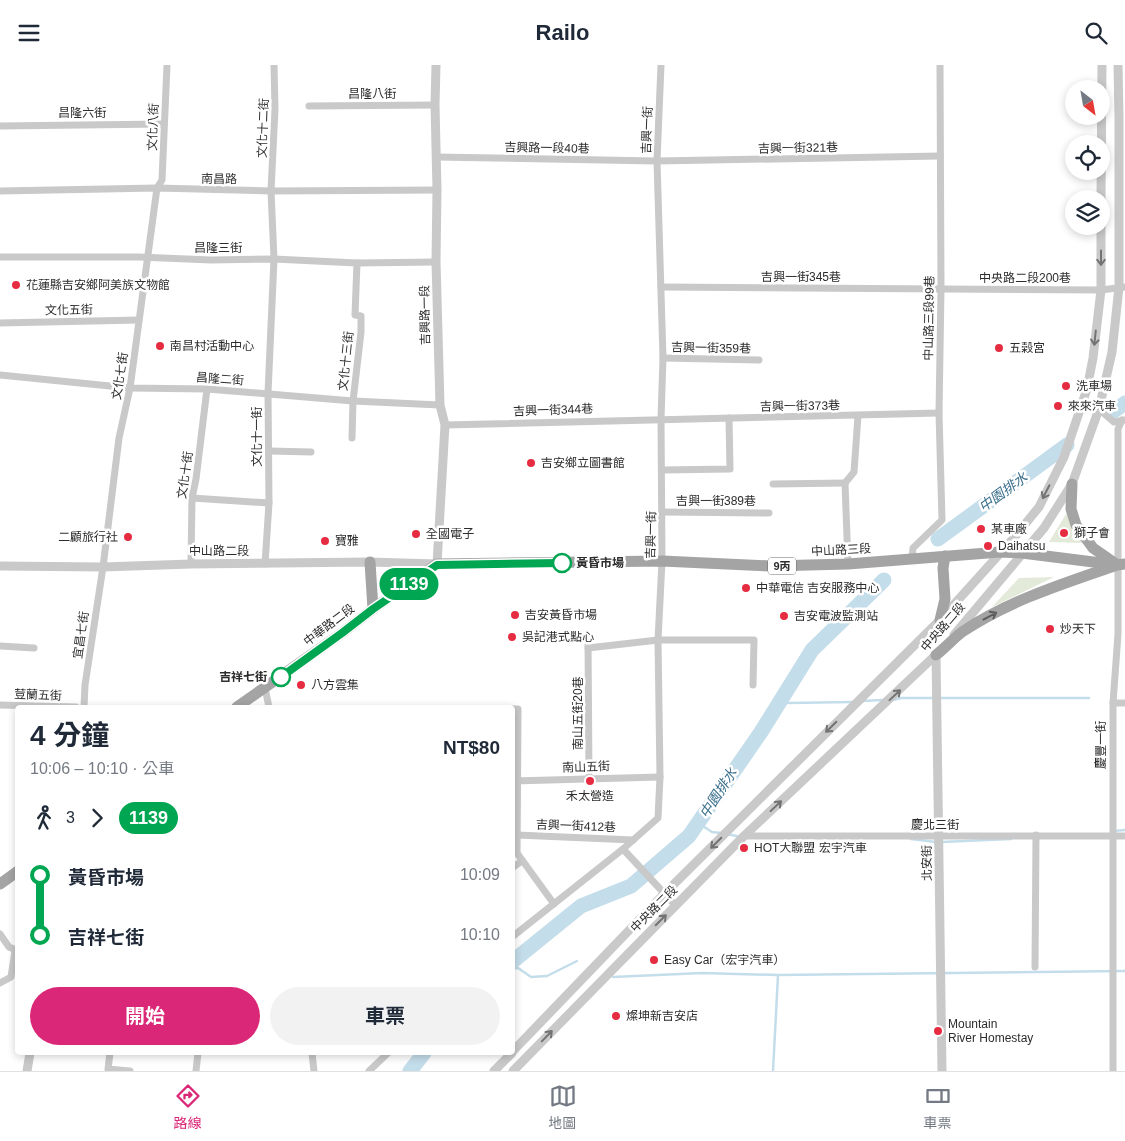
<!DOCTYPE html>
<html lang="zh-TW">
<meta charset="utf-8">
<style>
:root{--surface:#fff;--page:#f2f2f3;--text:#1f2937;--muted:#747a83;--line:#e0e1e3;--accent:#db2777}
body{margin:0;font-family:Helvetica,"Noto Sans TC",sans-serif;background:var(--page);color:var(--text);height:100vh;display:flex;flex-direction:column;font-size:19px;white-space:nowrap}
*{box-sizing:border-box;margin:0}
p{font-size:16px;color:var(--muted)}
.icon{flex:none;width:28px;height:28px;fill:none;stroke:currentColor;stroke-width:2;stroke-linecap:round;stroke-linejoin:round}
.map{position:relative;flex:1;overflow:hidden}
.sheet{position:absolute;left:15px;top:640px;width:500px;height:350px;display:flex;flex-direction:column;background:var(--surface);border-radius:5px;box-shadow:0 2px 8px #0003}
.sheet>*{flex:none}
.badge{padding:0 10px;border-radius:16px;font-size:18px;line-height:32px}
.needle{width:32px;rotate:149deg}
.buttons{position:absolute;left:1065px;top:15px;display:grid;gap:10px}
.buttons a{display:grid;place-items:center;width:45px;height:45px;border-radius:50%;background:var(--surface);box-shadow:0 2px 8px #0003;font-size:25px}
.map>.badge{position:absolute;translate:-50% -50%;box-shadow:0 0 0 2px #fff}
.legs{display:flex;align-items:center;gap:8px;height:55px;padding:0 15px;font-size:16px}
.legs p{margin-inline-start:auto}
.overview{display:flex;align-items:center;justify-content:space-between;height:85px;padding:0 15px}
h1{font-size:28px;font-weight:700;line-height:38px}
.button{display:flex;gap:10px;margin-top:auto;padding:10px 15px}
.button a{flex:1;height:58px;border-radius:30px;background:var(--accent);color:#fff;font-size:20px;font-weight:700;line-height:58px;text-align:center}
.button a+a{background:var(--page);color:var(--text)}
ul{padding:0 15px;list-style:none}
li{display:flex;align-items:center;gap:18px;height:60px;font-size:19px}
li i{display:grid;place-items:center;width:8px;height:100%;margin:0 6px;background:currentColor}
li i::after{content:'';width:12px;height:12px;margin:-6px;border:4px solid;border-radius:50%;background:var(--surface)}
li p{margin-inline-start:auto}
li:first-child i{background:linear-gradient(#0000 50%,currentColor 0)}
li:last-child i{background:linear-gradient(currentColor 50%,#0000 0)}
header{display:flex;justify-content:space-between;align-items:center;height:65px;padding:0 15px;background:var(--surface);font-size:22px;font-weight:700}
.tabs{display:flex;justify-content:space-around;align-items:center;height:70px;border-top:1px solid var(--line);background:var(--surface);font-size:14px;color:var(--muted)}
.tabs a{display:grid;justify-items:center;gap:2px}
.tabs .on{color:var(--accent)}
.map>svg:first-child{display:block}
.green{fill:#e3ead9}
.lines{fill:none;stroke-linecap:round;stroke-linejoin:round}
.stream{stroke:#c4ddea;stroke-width:2.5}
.river{stroke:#c4ddea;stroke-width:15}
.minor{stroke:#c9c9c9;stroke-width:7}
.tertiary{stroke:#c9c9c9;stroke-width:9}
.primary{stroke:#a4a4a4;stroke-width:11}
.oneway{stroke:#737373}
.oneway2{stroke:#5c5c5c}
.line-1-casing{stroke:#fff;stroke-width:11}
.line-1{stroke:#00a651;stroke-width:8}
.poi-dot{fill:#e52c41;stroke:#fff;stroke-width:2}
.stop-1-dot{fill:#fff;stroke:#00a651;stroke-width:2.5}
.labels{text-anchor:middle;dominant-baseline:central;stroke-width:5;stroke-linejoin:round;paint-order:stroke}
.shield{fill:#fff;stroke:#6b6b6b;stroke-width:1}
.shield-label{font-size:11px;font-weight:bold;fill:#2c2c2c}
.street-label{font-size:12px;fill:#2c2c2c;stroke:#fff}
.poi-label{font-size:12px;fill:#2c2c2c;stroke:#fff;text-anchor:start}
.stop-label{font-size:12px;font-weight:bold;fill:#2c2c2c;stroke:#fff;text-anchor:start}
.water-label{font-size:14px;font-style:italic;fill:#3b708d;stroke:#fff}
</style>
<header><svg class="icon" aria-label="menu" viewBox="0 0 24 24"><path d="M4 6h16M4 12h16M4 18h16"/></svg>Railo<svg class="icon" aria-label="search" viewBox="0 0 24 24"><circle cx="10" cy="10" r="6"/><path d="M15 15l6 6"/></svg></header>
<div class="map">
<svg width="1125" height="1006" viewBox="0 0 1125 1006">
<rect width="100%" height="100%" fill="#fff"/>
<g class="green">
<path d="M1066,449L1082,478L1049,477Z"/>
<path d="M1054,512L992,542L1019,513Z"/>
</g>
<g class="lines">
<g class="stream">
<path d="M782,633L788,638L853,637"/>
<path d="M893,635L901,633H1089"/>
<path d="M861,636L883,635"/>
<path d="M698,758L712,767L721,768"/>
<path d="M1114,766L1125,765"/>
<path d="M727,769L741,772"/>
<path d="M911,774L936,777"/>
<path d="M941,777L1011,774"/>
<path d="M512,904L518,903L531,912L547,911L577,896"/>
<path d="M613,912L702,908L778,910L1125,906"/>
<path d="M773,1006L778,910"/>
</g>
<g class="river">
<path d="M1114,346L1125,338"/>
<path d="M938,474L1067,380"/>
<path d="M512,897L581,841L631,821L689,771L761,667L812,585L884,515"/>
<path d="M410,1006L424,988"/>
</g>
<g class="minor">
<path d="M309,41L435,40"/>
<path d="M0,61L164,59"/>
<path d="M436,92L657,96L940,91"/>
<path d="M0,126L157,123L271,126L437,125"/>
<path d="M0,192H139L211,195L274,194L357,198L436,197"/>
<path d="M661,222L1101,225L1125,222"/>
<path d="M0,258L139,255"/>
<path d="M663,293L759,295"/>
<path d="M0,310L130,323L207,324L353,336L440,340"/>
<path d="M1099,344L1114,357L1125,355"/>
<path d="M445,360L939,348"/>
<path d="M352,373L353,336L361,267V251L355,250L357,198"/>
<path d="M269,386L311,387"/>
<path d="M662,405L730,404L729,353"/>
<path d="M845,418L848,499"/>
<path d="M845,418L854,407L858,351"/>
<path d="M773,419L845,418"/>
<path d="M192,433L269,438"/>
<path d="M663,447L769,448"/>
<path d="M912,494L913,483L942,455L939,348L941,224L940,0"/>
<path d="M191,499L192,433L196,414L207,324"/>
<path d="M265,499L269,438L268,328L274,194L271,126L275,44L274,0"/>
<path d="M557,574H588L589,713"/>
<path d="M0,581L34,583"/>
<path d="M588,583L658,575H754L753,620"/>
<path d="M265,623L269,642"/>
<path d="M1113,638H1125"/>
<path d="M0,640L76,642"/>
<path d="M84,642L85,620L103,502L119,373L130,323L157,123L162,115L167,0"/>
<path d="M512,644H518L517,788L554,839"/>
<path d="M513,716L660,712"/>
<path d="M517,770L633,775"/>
<path d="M744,771H1125"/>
<path d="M623,784L675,840"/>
<path d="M512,803L522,796"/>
<path d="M0,869L9,882L18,886"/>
<path d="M512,872L623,784L658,753L660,712L658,575L662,496L661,354L663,293L657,96L661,0"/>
<path d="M1035,902L1036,770"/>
<path d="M0,918L11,912L15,886"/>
<path d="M110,988L108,1004L130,1006"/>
<path d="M312,988L314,1006"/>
<path d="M196,1006L198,988"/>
<path d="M369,1006L388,988"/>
<path d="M1113,1006V638L1118,569V364L1122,355"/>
</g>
<g class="tertiary">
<path d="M1101,134L1102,0"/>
<path d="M0,501L103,502L191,499L370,497L437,499L445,360L440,340L436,197L437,125L435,40L436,0"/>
<path d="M954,570L1044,463L1072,419L1099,344L1112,287L1119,222V52L1118,0"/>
<path d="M936,590L942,1006"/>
<path d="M512,987L664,829L940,555L1013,474L1039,442L1064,392L1087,324L1093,293L1101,225V161"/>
<path d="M27,1006L30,988"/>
<path d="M494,1006L512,988"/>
<path d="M513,1006L744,771L940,586"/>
</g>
<g class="primary">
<path d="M1072,419L1071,444L1076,460L1093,483L1116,499"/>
<path d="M370,497L373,544"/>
<path d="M940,555L945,534L943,503L945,491"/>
<path d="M936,590C945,583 953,574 962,567C1008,536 1062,519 1114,501"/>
<path d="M237,642L342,568L373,544L437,499L662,496L770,501L848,499L1000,487L1022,488L1117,500L1125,499"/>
<path d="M0,819L18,806"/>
</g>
</g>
<defs><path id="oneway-shaft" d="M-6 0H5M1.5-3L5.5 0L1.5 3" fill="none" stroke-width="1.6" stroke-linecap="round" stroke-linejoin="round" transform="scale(1.25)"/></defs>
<g class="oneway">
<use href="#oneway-shaft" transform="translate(1101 193) rotate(90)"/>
<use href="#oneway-shaft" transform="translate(1095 273) rotate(96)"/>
<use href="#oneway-shaft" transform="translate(1046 427) rotate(117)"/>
<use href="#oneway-shaft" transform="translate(895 630) rotate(-43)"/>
<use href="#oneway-shaft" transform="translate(831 662) rotate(135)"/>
<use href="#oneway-shaft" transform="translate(776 741) rotate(-43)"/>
<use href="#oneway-shaft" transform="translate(716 778) rotate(135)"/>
<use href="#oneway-shaft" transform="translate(661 855) rotate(-45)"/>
<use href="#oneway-shaft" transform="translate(547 971) rotate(-46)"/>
</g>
<use class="oneway2" href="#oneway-shaft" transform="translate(990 551) rotate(-28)"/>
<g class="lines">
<g class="line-1-casing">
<path id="line-1" d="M281,612L342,568L373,544L437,500L562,498"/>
</g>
<use href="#line-1" class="line-1"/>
</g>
<g class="poi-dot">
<circle cx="16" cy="220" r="5"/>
<circle cx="160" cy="281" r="5"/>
<circle cx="999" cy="283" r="5"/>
<circle cx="1066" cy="321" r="5"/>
<circle cx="1058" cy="341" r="5"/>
<circle cx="531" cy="398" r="5"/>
<circle cx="981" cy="464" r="5"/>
<circle cx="1064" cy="468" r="5"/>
<circle cx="416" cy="469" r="5"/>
<circle cx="128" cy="472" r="5"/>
<circle cx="325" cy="476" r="5"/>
<circle cx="988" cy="481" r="5"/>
<circle cx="746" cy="523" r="5"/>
<circle cx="515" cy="550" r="5"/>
<circle cx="784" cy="551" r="5"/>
<circle cx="1050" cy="564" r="5"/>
<circle cx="512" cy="572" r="5"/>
<circle cx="301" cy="620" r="5"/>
<circle cx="590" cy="716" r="5"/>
<circle cx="744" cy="783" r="5"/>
<circle cx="654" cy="895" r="5"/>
<circle cx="616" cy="951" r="5"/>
<circle cx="938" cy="966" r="5"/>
</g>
<g class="stop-1-dot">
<circle cx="562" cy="498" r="9"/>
<circle cx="281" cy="612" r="9"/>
</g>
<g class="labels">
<rect class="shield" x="768" y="492.5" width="28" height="17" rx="4"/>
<g class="shield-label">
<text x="782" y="501">9丙</text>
</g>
<g class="street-label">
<text x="372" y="29">昌隆八街</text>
<text x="82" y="48">昌隆六街</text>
<text transform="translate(153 62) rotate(-88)">文化八街</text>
<text transform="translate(263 63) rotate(-88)">文化十二街</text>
<text transform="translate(647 65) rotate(-88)">吉興一街</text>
<text transform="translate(547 83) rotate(1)">吉興路一段40巷</text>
<text transform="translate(798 83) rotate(-1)">吉興一街321巷</text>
<text transform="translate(219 114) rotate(1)">南昌路</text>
<text x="218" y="183">昌隆三街</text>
<text x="801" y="212">吉興一街345巷</text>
<text x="1025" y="213">中央路二段200巷</text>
<text transform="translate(69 245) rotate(-1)">文化五街</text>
<text transform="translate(425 250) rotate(-91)">吉興路一段</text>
<text transform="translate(929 253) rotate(-89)">中山路三段99巷</text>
<text transform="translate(711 283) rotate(1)">吉興一街359巷</text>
<text transform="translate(346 296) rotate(-84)">文化十三街</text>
<text transform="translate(120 311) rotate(-81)">文化七街</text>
<text transform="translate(220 314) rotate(4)">昌隆二街</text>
<text transform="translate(800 341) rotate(-1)">吉興一街373巷</text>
<text transform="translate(553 345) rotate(-2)">吉興一街344巷</text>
<text transform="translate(257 372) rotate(-90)">文化十一街</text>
<text transform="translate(185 410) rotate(-82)">文化十街</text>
<text x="716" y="436">吉興一街389巷</text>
<text transform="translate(651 470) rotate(-89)">吉興一街</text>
<text transform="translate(841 485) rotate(-3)">中山路三段</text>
<text x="219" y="486">中山路二段</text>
<text transform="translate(329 560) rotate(-37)">中華路二段</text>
<text transform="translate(943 562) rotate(-49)">中央路二段</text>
<text transform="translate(81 570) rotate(-82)">宜昌七街</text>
<text transform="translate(38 630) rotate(2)">荳蘭五街</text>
<text transform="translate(578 648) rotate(-90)">南山五街20巷</text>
<text transform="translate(1101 680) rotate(-90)">慶豐一街</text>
<text transform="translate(586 702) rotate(-2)">南山五街</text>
<text x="935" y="760">慶北三街</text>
<text transform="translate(576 761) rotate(2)">吉興一街412巷</text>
<text transform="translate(927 798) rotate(-91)">北安街</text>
<text transform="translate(654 844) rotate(-45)">中央路二段</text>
</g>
<g class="poi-label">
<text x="26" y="220">花蓮縣吉安鄉阿美族文物館</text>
<text x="170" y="281">南昌村活動中心</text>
<text x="1009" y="283">五榖宮</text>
<text x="1076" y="321">洗車場</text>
<text x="1068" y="341">來來汽車</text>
<text x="541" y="398">吉安鄉立圖書館</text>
<text x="991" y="464">某車廠</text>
<text x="1074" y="468">獅子會</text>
<text x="426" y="469">全國電子</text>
<text x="118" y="472" text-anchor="end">二顧旅行社</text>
<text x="335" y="476">寶雅</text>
<text x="998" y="481">Daihatsu</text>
<text x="756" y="523">中華電信 吉安服務中心</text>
<text x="525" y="550">吉安黃昏市場</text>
<text x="794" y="551">吉安電波監測站</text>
<text x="1060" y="564">炒天下</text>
<text x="522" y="572">吳記港式點心</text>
<text x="311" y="620">八方雲集</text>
<text x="590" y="731" text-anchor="middle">禾太營造</text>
<text x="754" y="783">HOT大聯盟 宏宇汽車</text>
<text x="664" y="895">Easy Car（宏宇汽車）</text>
<text x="626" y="951">燦坤新吉安店</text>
<text x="948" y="959">Mountain<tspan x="948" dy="14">River Homestay</tspan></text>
</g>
<g class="stop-label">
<text x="576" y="498">黃昏市場</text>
<text x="267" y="612" text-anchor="end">吉祥七街</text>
</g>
<g class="water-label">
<text transform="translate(1003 427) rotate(-36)">中園排水</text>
<text transform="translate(718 728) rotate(-57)">中園排水</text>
</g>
</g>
</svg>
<div class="buttons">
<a><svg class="needle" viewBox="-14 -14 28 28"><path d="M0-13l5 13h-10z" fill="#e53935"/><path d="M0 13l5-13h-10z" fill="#747a83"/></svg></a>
<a><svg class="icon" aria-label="locate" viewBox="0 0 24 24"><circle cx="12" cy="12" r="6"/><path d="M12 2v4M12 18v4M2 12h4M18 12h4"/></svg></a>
<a><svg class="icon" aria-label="layers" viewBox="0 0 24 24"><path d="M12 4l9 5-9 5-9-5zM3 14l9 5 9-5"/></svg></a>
</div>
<b class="badge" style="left:409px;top:519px;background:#00a651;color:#fff">1139</b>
<section class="sheet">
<div class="overview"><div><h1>4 分鐘</h1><p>10:06 – 10:10 · 公車</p></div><b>NT$80</b></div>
<div class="legs"><svg class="icon" aria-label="walk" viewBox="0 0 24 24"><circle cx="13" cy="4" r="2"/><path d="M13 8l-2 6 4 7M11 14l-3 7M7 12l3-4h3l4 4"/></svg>3<svg class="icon" aria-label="forward" viewBox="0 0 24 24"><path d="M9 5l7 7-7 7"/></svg><b class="badge" style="background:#00a651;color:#fff">1139</b></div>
<ul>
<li><i style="color:#00a651"></i><b>黃昏市場</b><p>10:09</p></li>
<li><i style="color:#00a651"></i><b>吉祥七街</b><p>10:10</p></li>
</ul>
<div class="button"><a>開始</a><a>車票</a></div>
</section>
</div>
<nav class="tabs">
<a class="on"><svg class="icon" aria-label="directions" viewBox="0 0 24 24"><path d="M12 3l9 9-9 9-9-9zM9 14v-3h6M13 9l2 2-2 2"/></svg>路線</a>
<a><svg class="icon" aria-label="map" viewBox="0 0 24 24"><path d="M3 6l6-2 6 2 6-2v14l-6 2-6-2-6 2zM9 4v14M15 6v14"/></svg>地圖</a>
<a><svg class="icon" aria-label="tickets" viewBox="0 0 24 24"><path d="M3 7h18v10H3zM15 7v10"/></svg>車票</a>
</nav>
